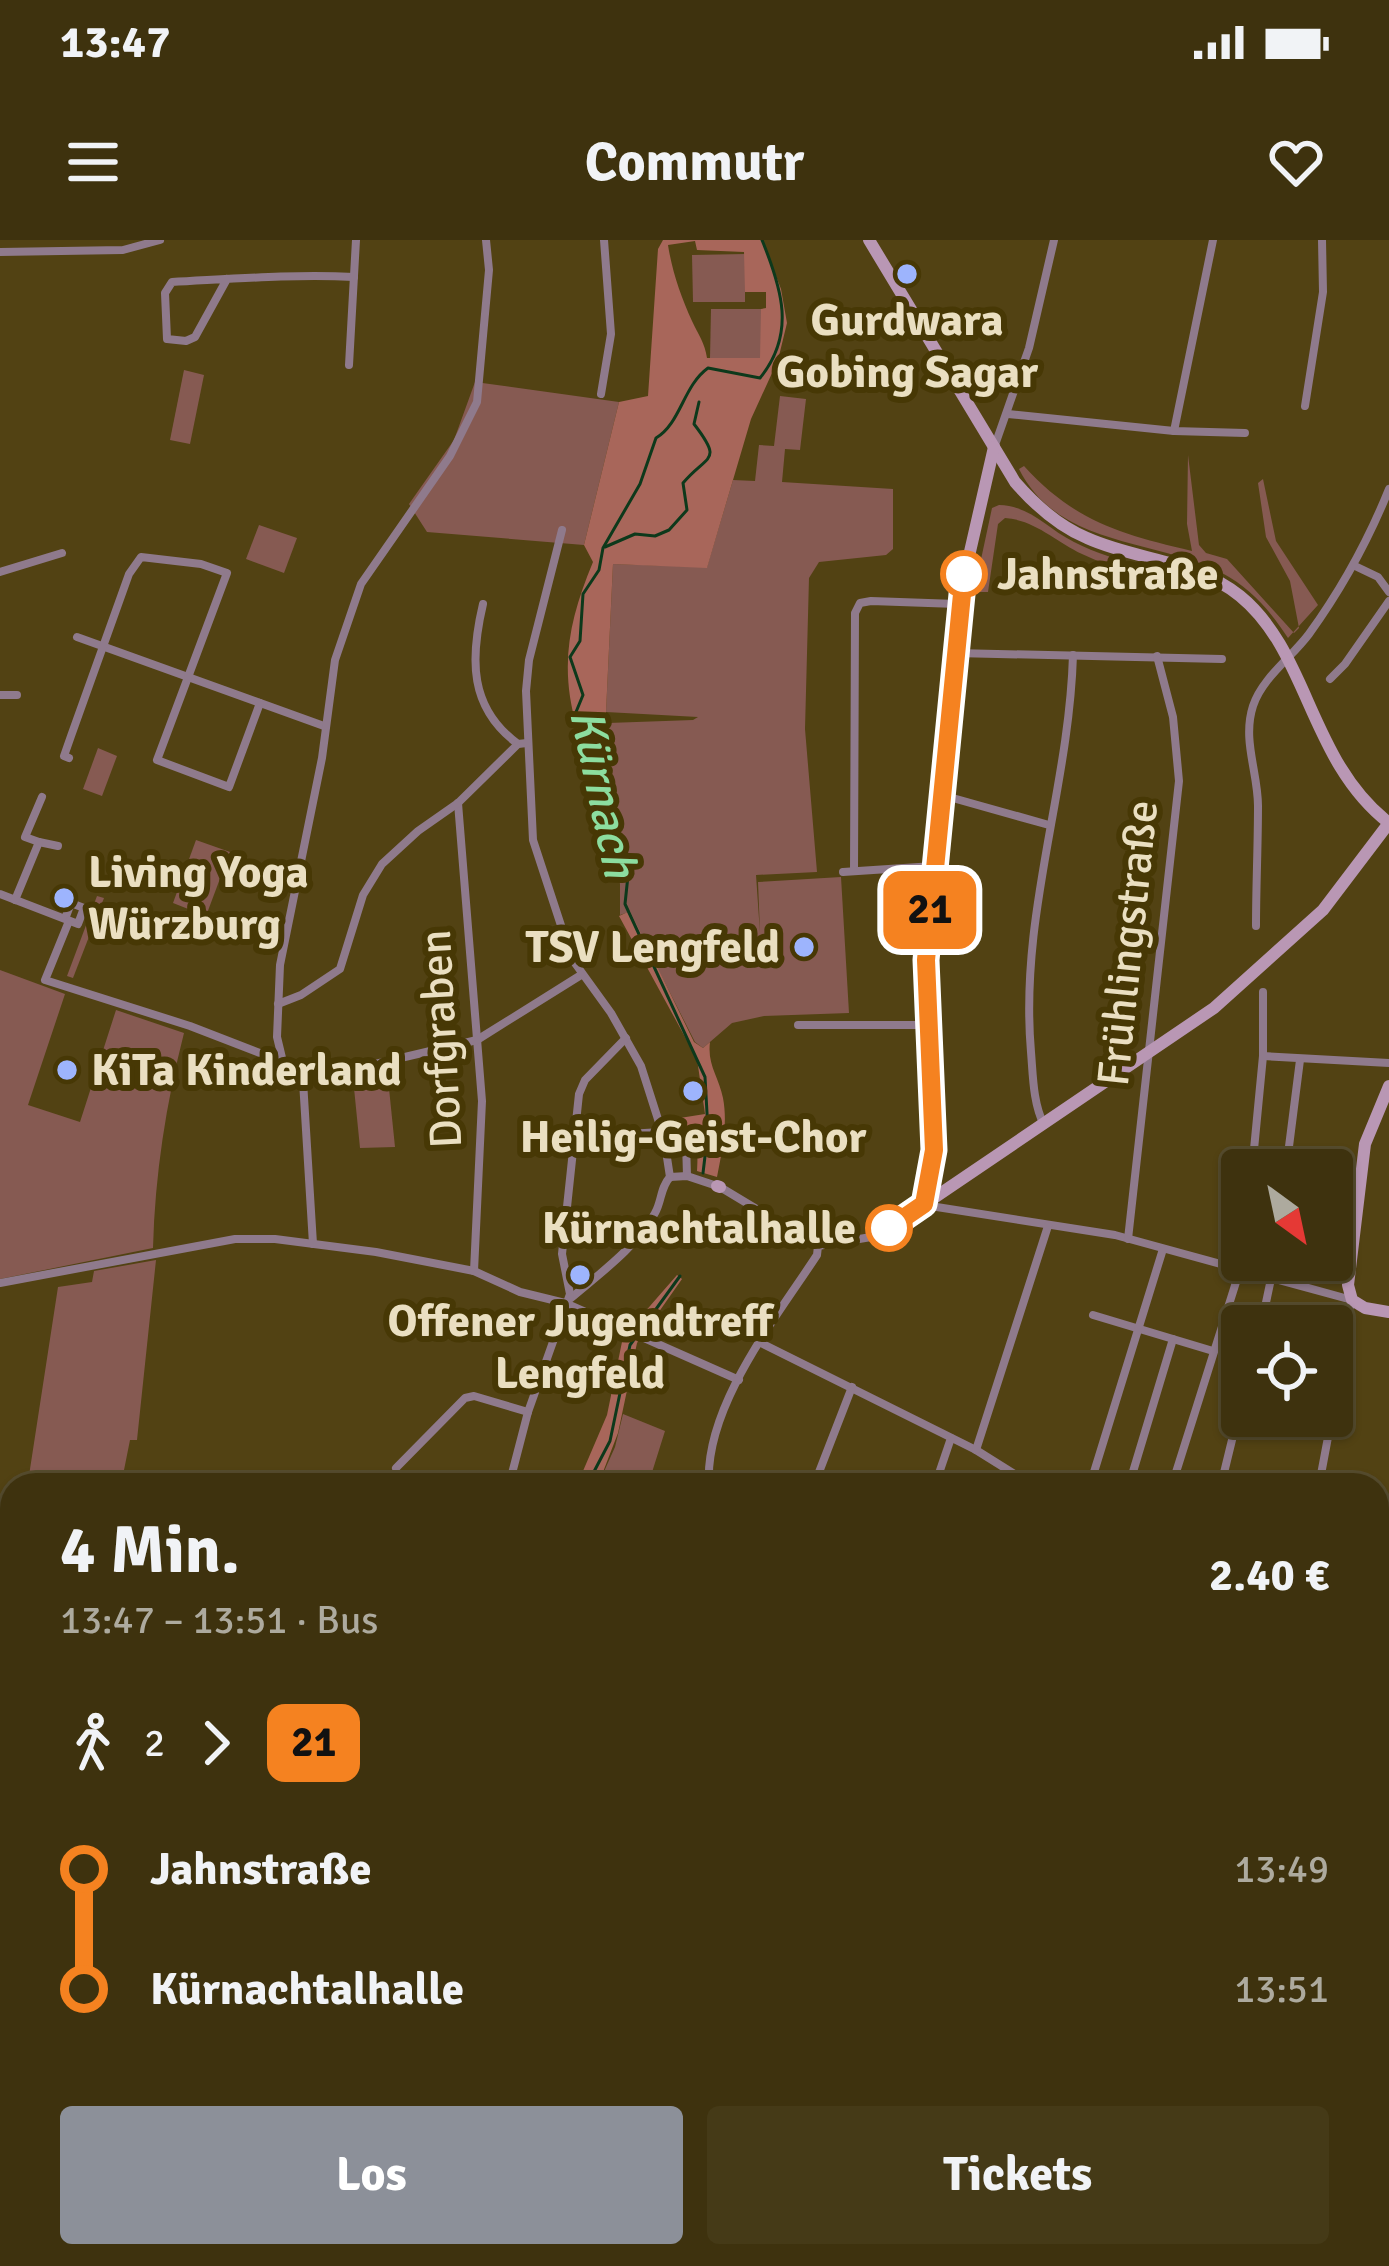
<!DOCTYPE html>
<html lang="de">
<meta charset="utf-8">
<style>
:root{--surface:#3e320e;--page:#453a17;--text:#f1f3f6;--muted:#adaa9e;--line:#574d2e;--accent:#8c9099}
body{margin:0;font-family:Signika,sans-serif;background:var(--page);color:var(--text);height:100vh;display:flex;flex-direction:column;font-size:45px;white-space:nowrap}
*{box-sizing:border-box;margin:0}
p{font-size:39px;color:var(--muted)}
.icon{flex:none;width:66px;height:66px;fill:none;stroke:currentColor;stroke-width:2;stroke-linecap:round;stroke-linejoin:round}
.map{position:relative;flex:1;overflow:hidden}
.sheet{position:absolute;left:0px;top:1233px;width:1389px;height:795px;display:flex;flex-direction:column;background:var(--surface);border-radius:36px 36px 0 0;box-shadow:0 3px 9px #0004,0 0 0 3px var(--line)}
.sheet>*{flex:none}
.badge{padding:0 24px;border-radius:18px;font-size:42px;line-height:78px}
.needle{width:78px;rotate:147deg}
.tools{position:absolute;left:1221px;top:909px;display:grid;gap:24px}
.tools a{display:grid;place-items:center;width:132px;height:132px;border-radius:12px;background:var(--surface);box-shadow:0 3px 9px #0004,0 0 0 3px var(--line);font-size:60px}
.map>.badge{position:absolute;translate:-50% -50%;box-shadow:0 0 0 6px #fff}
.legs{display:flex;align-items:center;gap:18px;height:132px;padding:0 60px;font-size:39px}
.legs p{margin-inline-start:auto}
.summary{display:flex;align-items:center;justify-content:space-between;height:204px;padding:0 60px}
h1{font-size:66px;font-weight:800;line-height:90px}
.button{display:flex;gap:24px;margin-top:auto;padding:24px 60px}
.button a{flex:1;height:138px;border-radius:12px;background:var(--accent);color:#fff;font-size:48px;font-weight:800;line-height:138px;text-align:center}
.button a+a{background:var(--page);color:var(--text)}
ul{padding:0 60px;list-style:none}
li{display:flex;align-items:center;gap:42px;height:120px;font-size:45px}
li i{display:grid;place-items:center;width:18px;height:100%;margin:0 15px;background:currentColor}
li i::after{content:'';width:30px;height:30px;margin:-15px;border:9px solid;border-radius:50%;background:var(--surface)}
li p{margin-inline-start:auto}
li:first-child i{background:linear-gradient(#0000 50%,currentColor 0)}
li:last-child i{background:linear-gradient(currentColor 50%,#0000 0)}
.status{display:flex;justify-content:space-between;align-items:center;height:84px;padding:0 60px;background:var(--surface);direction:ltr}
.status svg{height:33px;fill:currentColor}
header{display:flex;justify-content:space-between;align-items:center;height:156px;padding:0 60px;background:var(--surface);font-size:54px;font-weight:800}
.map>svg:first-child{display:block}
.green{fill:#865a52}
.forest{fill:#a8665a;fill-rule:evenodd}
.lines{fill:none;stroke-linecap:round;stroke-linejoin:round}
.stream{stroke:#0d391b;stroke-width:3}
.street{stroke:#8f7a8c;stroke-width:8}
.secondary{stroke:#b997b4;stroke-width:12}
.line-1-casing{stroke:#fff;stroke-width:27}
.line-1{stroke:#f58220;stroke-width:18}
.poi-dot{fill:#9db4fd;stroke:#473805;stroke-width:4.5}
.stop-1-dot{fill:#fff;stroke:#f58220;stroke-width:6}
.labels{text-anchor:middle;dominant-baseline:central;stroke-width:12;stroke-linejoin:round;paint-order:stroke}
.poi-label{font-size:45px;font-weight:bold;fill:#eadfc1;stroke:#473805}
.stop-label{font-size:45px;font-weight:bold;fill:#eadfc1;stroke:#473805;text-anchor:start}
.street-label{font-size:45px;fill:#eadfc1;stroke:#473805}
.water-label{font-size:48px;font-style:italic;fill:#8cdd9f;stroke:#473805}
</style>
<div class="status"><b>13:47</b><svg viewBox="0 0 49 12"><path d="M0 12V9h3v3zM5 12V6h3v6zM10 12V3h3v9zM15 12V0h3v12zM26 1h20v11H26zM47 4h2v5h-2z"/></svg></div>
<header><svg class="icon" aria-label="menu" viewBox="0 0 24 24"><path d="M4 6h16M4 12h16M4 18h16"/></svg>Commutr<svg class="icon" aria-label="heart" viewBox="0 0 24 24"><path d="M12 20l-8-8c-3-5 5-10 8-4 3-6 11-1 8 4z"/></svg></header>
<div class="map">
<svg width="1389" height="2026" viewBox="0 0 1389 2026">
<rect width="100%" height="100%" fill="#524213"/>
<g class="green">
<path d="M745,14V62H693L692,15Z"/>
<path d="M711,69H761V119L710,118Z"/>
<path d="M184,130L204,135L190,204L170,200Z"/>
<path d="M475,142L619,162L584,305L427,292L409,264L454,200Z"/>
<path d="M780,156L806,159L800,210L785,209L782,242L893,249V309L886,315L819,322L809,338L805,489L817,632L756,635L760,693L758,642L841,637L849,773L764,776L732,783L703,808L695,802L629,672L620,675V644L599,541L610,538L608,483L693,480L698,477L606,472L613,324L707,327L733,240L755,241L759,205L774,206Z"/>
<path d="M1188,215L1199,305L1206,313L1227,319L1294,393L1299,388L1290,341L1266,297L1258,243L1263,239L1276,301L1318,365L1288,398C1271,372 1251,348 1222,333C1154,298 1059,308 1019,229L1024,226C1075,282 1121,294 1192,311L1187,284Z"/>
<path d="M999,265C1031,266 1046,288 1074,302C1118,325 1167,327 1209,354C1166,343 1122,333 1082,314C1055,301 1035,280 1005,278L998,284L988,352H974L992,268Z"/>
<path d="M259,285L297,298L284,333L246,319Z"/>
<path d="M98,508L117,516L102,556L83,549Z"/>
<path d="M196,600L230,612L206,676L173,663Z"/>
<path d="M97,656L104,658L73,738L67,736Z"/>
<path d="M0,730L65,754L28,865L80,882L116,770L184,793C166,864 155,934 153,1008L0,1039Z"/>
<path d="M387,829L395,907L360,908L353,838Z"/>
<path d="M156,1020L137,1200H130L121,1245L28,1242L58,1047L92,1042L94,1031Z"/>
<path d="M623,1174L665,1191L648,1245H598L615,1207Z"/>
<path d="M12,1567V1708L0,1720V1572Z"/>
<path d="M1377,1688L1389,1691V1892L1377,1890Z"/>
<path d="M1189,2016H1286L1285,2026H1233L1188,2020Z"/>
</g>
<g class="forest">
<path d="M663,0H762L781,49L787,83L778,120L751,179L707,328L613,324L606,472L610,538L599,541C593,523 583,506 577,488C559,426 569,380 593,322L584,305L619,162L648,156L658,9ZM695,1L697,10L744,12L745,52H766V68L761,69L760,118H707C705,103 698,94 692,81C681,57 672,31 668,5Z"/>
<path d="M630,671L694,802L703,808L710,802C707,825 719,837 723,858C728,884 722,911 717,937L697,931C699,896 695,896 667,880L705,874L697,819L619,676Z"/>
<path d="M677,1035L682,1039L637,1103L618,1193L598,1245H577L607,1175L623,1097Z"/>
<path d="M398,2016H470L493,2026H395Z"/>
</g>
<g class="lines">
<g class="stream">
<path d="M605,307L635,294L655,296L669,290L687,270L683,243C707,214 724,223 694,184L699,162"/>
<path d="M703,933L708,891L705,837L625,664L629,626L588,497L576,472L583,455L570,417L580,401L583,354L599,330L603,308L640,244L656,198C681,183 683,146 708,128L760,138C796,94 782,49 762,0"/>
<path d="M587,1245L610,1201L630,1105L680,1036"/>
<path d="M0,1563L12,1558"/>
<path d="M619,2020L621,2016"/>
<path d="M1283,2024L1295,2026"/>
<path d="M415,2026L419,2016"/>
</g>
<g class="street">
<path d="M0,12L123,10L160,0"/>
<path d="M227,39L195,97L186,101L167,99L165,53L172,42C232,39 294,34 354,37"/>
<path d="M349,125L356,0"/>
<path d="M601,154L611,94L604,0"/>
<path d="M1305,166L1323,52L1322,0"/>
<path d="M1008,174L1174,191L1245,193"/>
<path d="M1174,191L1213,0"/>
<path d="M995,205L1029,108L1054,0"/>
<path d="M562,290L529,420L526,451L533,600L572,719L611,773L641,826L664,898L670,937"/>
<path d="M1355,326L1378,337L1389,352"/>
<path d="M0,332L62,313"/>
<path d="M483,364C470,419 469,468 518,504"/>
<path d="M77,397L324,486"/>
<path d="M955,413L1222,419"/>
<path d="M1330,439L1345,424L1389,361"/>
<path d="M0,455H17"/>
<path d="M69,518L64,516L71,496L129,334L141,317L201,324L227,333L157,520L229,547L260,463"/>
<path d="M942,555L1049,585"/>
<path d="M458,563L482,861L474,1031"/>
<path d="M39,602L58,606"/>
<path d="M854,631L855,373L860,363L871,361L957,364"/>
<path d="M843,632L934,626"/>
<path d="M0,654C26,664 52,674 78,684L84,668L71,663L65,679"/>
<path d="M15,660L39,602L25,597L42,557"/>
<path d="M69,681L45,740L190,786L283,822"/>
<path d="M1256,686C1256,646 1258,606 1258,566C1258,532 1242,500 1253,466C1262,438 1292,417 1309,394C1343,347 1368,301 1389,249"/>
<path d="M278,764L301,755L340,729L363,655L382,624L418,591L458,563L518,504L527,503"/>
<path d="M798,785H927"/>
<path d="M1263,816L1389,823"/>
<path d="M303,841L477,800L581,735"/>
<path d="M1044,885C1033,863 1033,836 1031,812C1019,675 1069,550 1073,415"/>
<path d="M573,897L662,892"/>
<path d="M664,898L679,896L686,901L687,936"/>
<path d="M1252,930L1263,816V752"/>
<path d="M1286,930L1300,820"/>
<path d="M670,937L687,936L717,946"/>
<path d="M720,947L818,1006L871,997L924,965L1115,995L1352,1060L1343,1092L1332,1175"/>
<path d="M1128,999L1179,541L1173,477L1157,416"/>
<path d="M313,1004L303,841L283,822L277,797L280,725L322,518L335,420L361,344L450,216L477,162L489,30L486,0"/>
<path d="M0,1043L235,999H275L376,1012L474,1031L520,1052L565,1063L739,1140"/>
<path d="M571,1058C599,1034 637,1007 655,973C662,961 660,948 670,937"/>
<path d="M1093,1075L1213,1111"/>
<path d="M1261,1086L1275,1020"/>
<path d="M761,1103L976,1210L1032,1245"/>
<path d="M976,1210L1048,986"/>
<path d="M396,1228L465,1158L474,1156L528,1172"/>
<path d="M509,1245L528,1172L570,1054L562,1014L579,854L585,840L626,798"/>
<path d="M709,1245C704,1167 776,1078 817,1015L818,1006"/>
<path d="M814,1245L852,1147"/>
<path d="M935,1245L951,1198"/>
<path d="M1090,1245L1163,1009"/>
<path d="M1129,1245L1173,1099"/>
<path d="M1172,1245L1243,1020"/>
<path d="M1221,1245L1242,1159"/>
<path d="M1319,1245L1332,1176"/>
</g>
<g class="secondary">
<path d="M869,0L1015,242C1035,265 1058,286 1087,298C1138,321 1194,319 1240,356C1309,412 1309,521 1389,583"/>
<path d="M1389,846L1365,904L1348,1045L1352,1060L1365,1068L1389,1072"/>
<path d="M717,946L720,947"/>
<path d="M925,964L1214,768L1323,670L1389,583"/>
<path d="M924,965L934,910L927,785L929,674L958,364L994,207"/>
<path d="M1377,1388L1389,1389"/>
<path d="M1377,1867L1389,1869"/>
<path d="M1271,2026L1274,2016"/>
</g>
</g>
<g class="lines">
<g class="line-1-casing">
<path id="line-1" d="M889,988L924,964L934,910L926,720L964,334"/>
</g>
<use href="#line-1" class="line-1"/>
</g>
<g class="poi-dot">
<circle cx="907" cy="34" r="12"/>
<circle cx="64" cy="658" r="12"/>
<circle cx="804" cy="707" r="12"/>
<circle cx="67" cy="830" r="12"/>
<circle cx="693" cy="851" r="12"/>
<circle cx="580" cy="1035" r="12"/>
</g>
<g class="stop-1-dot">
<circle cx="964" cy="334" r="21"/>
<circle cx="889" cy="988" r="21"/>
</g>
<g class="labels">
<g class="poi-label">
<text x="907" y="80">Gurdwara<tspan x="907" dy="52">Gobing Sagar</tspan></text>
<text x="88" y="632" text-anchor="start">Living Yoga<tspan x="88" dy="52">Würzburg</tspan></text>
<text x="780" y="707" text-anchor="end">TSV Lengfeld</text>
<text x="91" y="830" text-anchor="start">KiTa Kinderland</text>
<text x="693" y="897">Heilig-Geist-Chor</text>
<text x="580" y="1081">Offener Jugendtreff<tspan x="580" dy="52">Lengfeld</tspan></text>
</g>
<g class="stop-label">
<text x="997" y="334">Jahnstraße</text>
<text x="856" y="988" text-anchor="end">Kürnachtalhalle</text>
</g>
<g class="street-label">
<text transform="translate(1128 703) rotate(-84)">Frühlingstraße</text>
<text transform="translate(441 799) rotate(-93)">Dorfgraben</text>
</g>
<g class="water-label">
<text transform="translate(603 553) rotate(78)">Kürnach</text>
</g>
</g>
</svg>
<div class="tools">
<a><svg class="needle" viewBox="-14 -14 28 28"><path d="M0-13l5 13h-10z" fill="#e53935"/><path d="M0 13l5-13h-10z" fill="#adaa9e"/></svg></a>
<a><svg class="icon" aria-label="locate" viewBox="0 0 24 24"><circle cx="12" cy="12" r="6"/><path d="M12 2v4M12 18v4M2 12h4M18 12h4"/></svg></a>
</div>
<b class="badge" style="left:930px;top:670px;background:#f58220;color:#111">21</b>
<section class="sheet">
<div class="summary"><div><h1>4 Min.</h1><p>13:47 – 13:51 · Bus</p></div><b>2.40 €</b></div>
<div class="legs"><svg class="icon" aria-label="walk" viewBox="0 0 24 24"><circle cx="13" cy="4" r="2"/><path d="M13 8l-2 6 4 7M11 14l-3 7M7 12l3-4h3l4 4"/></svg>2<svg class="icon" aria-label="forward" viewBox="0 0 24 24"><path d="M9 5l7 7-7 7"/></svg><b class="badge" style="background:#f58220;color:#111">21</b></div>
<ul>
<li><i style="color:#f58220"></i><b>Jahnstraße</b><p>13:49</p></li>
<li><i style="color:#f58220"></i><b>Kürnachtalhalle</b><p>13:51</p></li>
</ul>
<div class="button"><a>Los</a><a>Tickets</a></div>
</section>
</div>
